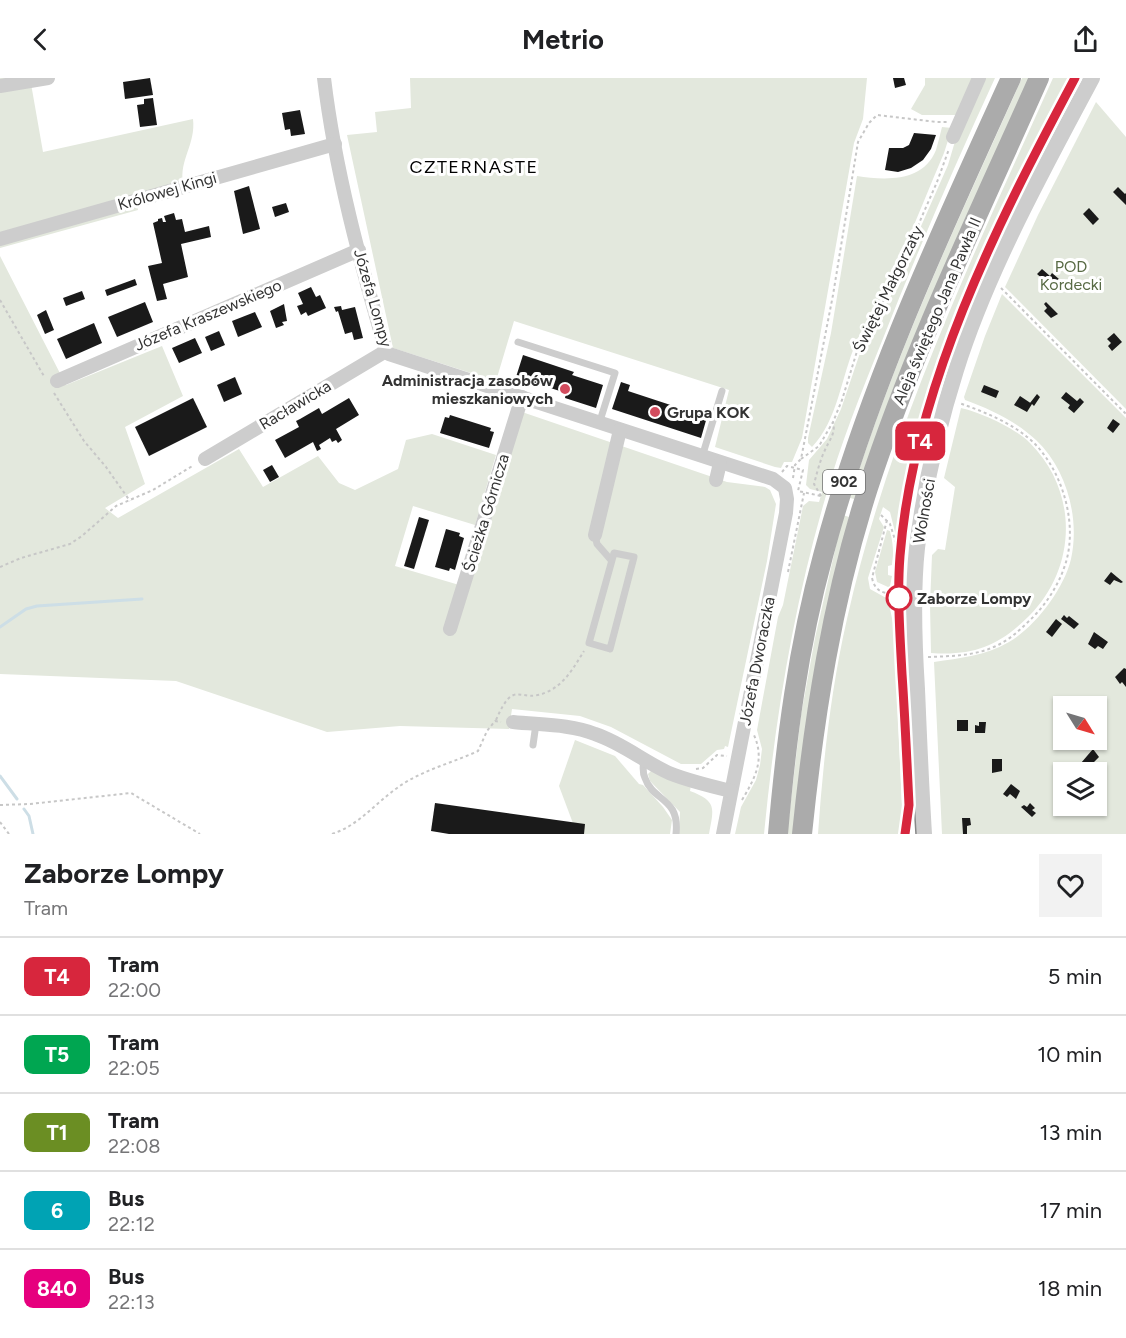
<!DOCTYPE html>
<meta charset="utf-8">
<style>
:root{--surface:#fff;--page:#f2f2f2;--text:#202124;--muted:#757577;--line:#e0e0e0}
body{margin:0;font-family:Figtree,sans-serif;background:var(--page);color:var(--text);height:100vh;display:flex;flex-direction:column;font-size:22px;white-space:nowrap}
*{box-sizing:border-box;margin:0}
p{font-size:20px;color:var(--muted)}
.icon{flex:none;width:33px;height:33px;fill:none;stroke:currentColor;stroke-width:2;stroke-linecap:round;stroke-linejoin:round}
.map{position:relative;height:756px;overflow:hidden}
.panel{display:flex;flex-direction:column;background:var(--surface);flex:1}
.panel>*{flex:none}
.badge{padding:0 12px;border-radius:9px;font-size:21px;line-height:39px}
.needle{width:39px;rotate:127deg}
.controls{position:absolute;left:1053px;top:618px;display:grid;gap:12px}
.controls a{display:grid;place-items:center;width:54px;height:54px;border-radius:0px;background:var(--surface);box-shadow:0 2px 4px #0004;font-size:30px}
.map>.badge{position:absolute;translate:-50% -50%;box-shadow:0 0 0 3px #fff}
.round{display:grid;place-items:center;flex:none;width:63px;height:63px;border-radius:0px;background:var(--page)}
.summary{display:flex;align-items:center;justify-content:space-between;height:102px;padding:0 24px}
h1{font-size:28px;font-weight:700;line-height:45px}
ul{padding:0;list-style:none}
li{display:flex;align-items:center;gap:18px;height:78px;padding:0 24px;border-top:2px solid var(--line)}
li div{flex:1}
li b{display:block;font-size:22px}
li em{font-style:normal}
li .badge{min-width:66px;font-weight:700;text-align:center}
header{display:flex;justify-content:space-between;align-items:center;height:78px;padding:0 24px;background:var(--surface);font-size:27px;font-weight:700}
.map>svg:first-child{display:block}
.green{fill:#e3e8dd;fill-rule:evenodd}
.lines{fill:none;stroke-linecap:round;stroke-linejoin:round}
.stream{stroke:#cddee6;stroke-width:3}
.building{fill:#1a1a1a}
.path{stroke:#c7c7c7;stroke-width:2;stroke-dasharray:3 3;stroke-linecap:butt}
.service{stroke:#cdcdcd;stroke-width:7}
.minor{stroke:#cdcdcd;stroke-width:14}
.tertiary{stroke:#cdcdcd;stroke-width:16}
.primary{stroke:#ababab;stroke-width:20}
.tram{stroke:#888;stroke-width:1.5}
.line-casing{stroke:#fff;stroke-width:14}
.line{stroke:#d7263d;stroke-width:9}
.poi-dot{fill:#d34c5e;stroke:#fff;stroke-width:2}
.stop-dot{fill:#fff;stroke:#d7263d;stroke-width:3}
.labels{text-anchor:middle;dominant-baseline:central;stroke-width:6;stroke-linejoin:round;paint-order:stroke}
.shield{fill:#fff;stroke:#707070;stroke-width:1.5}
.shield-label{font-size:15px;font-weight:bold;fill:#333}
.street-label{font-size:16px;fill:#333;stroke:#fff}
.park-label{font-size:16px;fill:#586a44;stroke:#fff}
.poi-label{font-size:16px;font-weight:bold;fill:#333;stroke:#fff;text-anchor:end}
.stop-label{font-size:16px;font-weight:bold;fill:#333;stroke:#fff;text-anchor:start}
.neighbourhood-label{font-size:18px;letter-spacing:1.5px;fill:#000;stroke:#fff}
</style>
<header><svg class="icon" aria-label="back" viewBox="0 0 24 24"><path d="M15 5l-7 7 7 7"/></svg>Metrio<svg class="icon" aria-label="share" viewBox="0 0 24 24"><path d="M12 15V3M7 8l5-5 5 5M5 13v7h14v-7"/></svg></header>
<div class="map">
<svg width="1126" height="756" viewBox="0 0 1126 756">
<rect width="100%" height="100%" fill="#fff"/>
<g class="green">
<path d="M0,0H30L43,74L193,41C196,66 179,82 183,105L136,118L138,132L0,170Z"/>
<path d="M410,0H867L863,41L854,65L802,360L792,384H784L781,390L775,389L715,369L729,312L514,243L496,303L393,270L347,57L377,54L375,34L411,30Z"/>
<path d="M925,0H974L957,37H922L911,31L925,7Z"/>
<path d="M983,0H995C955,87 917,174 882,263C861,315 840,367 825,421C793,530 775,643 764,756H735L741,729L756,702L760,687L762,671L757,652L778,539L783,527L803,428L809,423L819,424L822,414L810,411L806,407L809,382L827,361L841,331L863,266L888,223L948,87L956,60Z"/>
<path d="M1022,0H1029L877,356L854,421L850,420C895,275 960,138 1022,0Z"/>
<path d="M1053,0H1071C1034,69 994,139 965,212C934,293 911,376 897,462L890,434L883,429L879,441L884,449L868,500L870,511L888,521L894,550L902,729V746L899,756H818C823,684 831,611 847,541C889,352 974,176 1053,0Z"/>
<path d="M1096,24L1126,59V331L1005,209L1038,137Z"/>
<path d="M942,49L952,50L944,75C924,122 905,171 883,217C875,234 863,248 856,265C841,299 838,342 812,369L808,365V360L831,255L857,98C884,102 923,105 936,72C938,65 940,57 942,49Z"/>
<path d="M0,178L66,307L162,268L183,318L125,349L145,406L105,430L118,440L239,371L263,409L318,378L339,405L355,412L398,391L406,362L432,356L496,377L475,447L413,428L395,488L466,509L522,334L727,404L765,409L770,412L776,426L767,483L728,669L725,668L724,671L717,672L701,686H681L611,649L580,638L512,631L509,651L400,648L327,654L176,603L0,596Z"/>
<path d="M1002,216L1126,340V756H942L934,584C960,580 985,578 1009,564C1035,549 1064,511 1071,481C1080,441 1067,391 1036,362C1017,344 990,331 965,322L964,319L985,258ZM1064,628H1096V662H1064ZM1064,694H1096V728H1064Z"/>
<path d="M961,330C980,334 1017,351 1030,365C1079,414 1077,490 1029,538C999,568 974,578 931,575L930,527L932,477L938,471L945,472L955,409L944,400Z"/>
<path d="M843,437L849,439L827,531L794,756H787L801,637L815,560Z"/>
<path d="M887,452L890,453C893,465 894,475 892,487L888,488V497L892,498L890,508L888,509L877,504L875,494Z"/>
<path d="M575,662L615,678L639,706L643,707L663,729L672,742L670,756H577L559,708Z"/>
<path d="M652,692L691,707L690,713C717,723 714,730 709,756H679L680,734L650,703L648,696Z"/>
</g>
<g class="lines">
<g class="stream">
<path d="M0,549L26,531L37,528L142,521"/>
<path d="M0,698L17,721"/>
<path d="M24,731L29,738L33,756"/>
</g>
</g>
<g class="building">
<path d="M150,0L153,17L125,21L123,4Z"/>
<path d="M893,0H904L906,7L895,10Z"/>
<path d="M153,20L157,47L140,49L137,27L144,26V21Z"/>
<path d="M300,32L305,56L291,58L290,51L285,52L282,35Z"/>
<path d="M914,55L936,57L931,71L923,82L911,90L898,94L885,92L889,70H903L909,67Z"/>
<path d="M249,108L260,151L243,156L234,113Z"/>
<path d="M1118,109L1125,116L1126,115V127L1113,114Z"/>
<path d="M286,125L289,134L275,139L272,129Z"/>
<path d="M1089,130L1099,141L1093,147L1083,136Z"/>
<path d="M174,135L176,142L182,141L185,154L209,148L211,159L181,166L188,199L163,206L167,221L157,223L148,188L162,185L153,145L158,143V141L162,140L163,144H166L164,138Z"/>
<path d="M1042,191L1050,198L1052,195L1059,201L1052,209L1037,196Z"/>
<path d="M135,201L137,207L107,218L105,212Z"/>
<path d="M311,209L316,219L320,217L326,230L308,238L306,234L301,237L297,228L303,226L298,215Z"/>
<path d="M82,213L85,221L66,228L63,220Z"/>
<path d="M145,224L153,244L117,259L108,239Z"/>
<path d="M1046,224L1058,236L1051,240L1044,233L1047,230L1044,226Z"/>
<path d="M284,226L287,243L282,244L284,247L276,250L270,233Z"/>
<path d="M341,228L342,232L355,229L363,260L354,262L352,254L345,256L338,233L336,234L334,229Z"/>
<path d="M46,232L54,252L45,256L37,237Z"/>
<path d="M255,234L262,249L238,259L232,243Z"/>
<path d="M94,245L102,265L66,281L57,261Z"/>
<path d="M219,253L225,267L211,273L205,259Z"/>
<path d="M1114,255L1122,264L1112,273L1108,268L1111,265L1107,261Z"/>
<path d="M195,260L202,275L179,285L172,270Z"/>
<path d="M523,277L574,294L572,297L603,307L596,330L565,320L566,315L516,299Z"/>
<path d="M235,299L242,316L224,324L217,307Z"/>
<path d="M621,304L630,307L628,313L707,339L701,360L612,331Z"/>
<path d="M984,307L999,313L996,320L981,314Z"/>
<path d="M1066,314L1077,323L1080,320L1084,324L1074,335L1068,330L1070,327L1061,320Z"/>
<path d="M1037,316L1040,319L1034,328L1032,326L1027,334L1014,327L1020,318L1032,326L1030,325Z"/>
<path d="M193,320L207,349L149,378L135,349Z"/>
<path d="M349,320L359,337L336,351L342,362L338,365L336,362L332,364L330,360L319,367L321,371L317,373L313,364L285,380L275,362L299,349L296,343L300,341L319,330L322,336Z"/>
<path d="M450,337L491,350L490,353L494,354L489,370L440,355L445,339L449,340Z"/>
<path d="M1113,341L1120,346L1113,355L1107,350Z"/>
<path d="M272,387L279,399L270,404L263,392Z"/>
<path d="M419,439L429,442L414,491L404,488Z"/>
<path d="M446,451L460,455L459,458L464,460L455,492L450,490L449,493L435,489Z"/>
<path d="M1111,494L1123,504L1121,505L1114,502L1110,507L1104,503Z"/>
<path d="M1064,537L1067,540L1069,538L1079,546L1074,551L1061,541Z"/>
<path d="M1056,541L1062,546L1052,559L1046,554Z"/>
<path d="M1094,554L1108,564L1103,571L1098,568L1095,571L1088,566Z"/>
<path d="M1124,590L1126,591V609L1122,604L1120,606L1115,599Z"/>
<rect x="957" y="642" width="11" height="11"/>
<path d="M979,644H986L985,655H975V647L979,648Z"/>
<path d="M1093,671L1099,679L1093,685L1091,684L1086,689L1081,685Z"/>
<path d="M992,681H1002V693L992,695Z"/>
<path d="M1011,706L1020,713L1016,721L1010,716L1007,719L1003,716Z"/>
<path d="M435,725L585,746L584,756H449L431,753Z"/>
<path d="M1030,725L1035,730L1032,732L1036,735L1032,739L1021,729L1024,727L1027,729Z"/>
<path d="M962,740H970L971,747L967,748V756H963Z"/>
</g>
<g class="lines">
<g class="path">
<path d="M1001,210L1126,336"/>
<path d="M0,222L45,300"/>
<path d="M54,315L84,363L106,389L130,423"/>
<path d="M801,381L819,368L833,344L842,322L858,270L892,207L937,104L949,71"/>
<path d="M782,394L787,388L803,392L798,413L821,418"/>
<path d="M793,400L795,387L801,381L833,217L858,64L869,45L877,37L937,44H947"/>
<path d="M821,418L814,406C817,395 820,382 825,372C829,362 836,356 833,344"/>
<path d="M881,437L890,446L897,468"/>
<path d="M887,442L872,500C875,513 882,515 894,516"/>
<path d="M0,489L21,480L70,466L82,458L116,428L153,412L194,387"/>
<path d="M788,494L804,415"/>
<path d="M928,579C953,578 978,578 1000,566C1011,560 1020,552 1029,543C1044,529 1057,510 1064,490C1079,450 1064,396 1035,366C1015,346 985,334 959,325"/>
<path d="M496,642C515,598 519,627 547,614C565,606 574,589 584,573"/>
<path d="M696,691L703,690L717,677L727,678"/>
<path d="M742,722C755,700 765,682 754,657"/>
<path d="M0,727L30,726L131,715L200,756"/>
<path d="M0,744L9,756"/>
<path d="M332,756C357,748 373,728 393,713C418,693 450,686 478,673L487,653L495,643L501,644"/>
</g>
<g class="service">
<path d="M518,264L615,295L599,346"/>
<path d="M702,379L722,313"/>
<path d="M595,457L597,466L611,482"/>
<path d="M614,475L634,479L610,571L589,565Z"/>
<path d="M533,667L536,646"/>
<path d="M644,681C643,687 642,694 645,700C653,724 680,719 676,756"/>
</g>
<g class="minor">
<path d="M324,0C335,92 360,184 386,273L389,276L773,401L785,410L787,421L786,435L723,756"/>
<path d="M0,8L48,0"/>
<path d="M953,59L979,0"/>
<path d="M0,161L335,66"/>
<path d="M57,303L359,172"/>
<path d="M205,381L386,273"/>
<path d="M716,402L720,385"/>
<path d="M595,457L620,352"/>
<path d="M450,551L522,319"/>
<path d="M513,644C540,647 570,646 595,656C622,665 643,683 669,695C689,703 710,708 731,713"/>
</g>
<path class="tertiary" d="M924,756C921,708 919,659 917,611C914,564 912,516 917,470C924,411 938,349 956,292C987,193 1043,92 1092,0"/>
<g class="primary">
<path d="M778,756C786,663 798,569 823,478C867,312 940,156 1011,0"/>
<path d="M802,756C814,639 832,522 868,410C914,269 979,135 1039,0"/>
</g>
<path class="tram" d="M916,756C913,701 909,647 906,593C904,555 902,517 905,479C917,312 1003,145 1080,0"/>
</g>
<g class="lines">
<g class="line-casing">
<path id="line" d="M905,756L909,727C907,684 905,640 902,596C900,557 897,517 900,478C913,311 997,146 1075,0"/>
</g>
<use href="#line" class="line"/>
</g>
<g class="poi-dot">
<circle cx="565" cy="311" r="6"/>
<circle cx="655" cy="334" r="6"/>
</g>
<circle class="stop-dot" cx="899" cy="520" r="12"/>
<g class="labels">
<rect class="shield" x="823" y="392" width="42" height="24" rx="4.5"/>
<g class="shield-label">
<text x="844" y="404">902</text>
</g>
<g class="street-label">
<text transform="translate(167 113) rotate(-16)">Królowej Kingi</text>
<text transform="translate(888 211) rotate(-64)">Świętej Małgorzaty</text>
<text transform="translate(373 220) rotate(74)">Józefa Lompy</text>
<text transform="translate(937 233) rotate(-67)">Aleja świętego Jana Pawła II</text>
<text transform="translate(208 237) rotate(-23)">Józefa Kraszewskiego</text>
<text transform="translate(295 327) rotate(-31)">Racławicka</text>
<text transform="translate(924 433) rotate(-80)">Wolności</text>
<text transform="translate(486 435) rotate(-73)">Ścieżka Górnicza</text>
<text transform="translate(757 583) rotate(-79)">Józefa Dworaczka</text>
</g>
<g class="park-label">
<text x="1071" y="188">POD<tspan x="1071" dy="18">Kordecki</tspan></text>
</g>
<g class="poi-label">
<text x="553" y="302">Administracja zasobów<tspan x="553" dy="18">mieszkaniowych</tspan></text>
<text x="667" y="334" text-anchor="start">Grupa KOK</text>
</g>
<g class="stop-label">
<text x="917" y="520">Zaborze Lompy</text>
</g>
<g class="neighbourhood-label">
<text x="474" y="89">CZTERNASTE</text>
</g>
</g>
</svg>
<div class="controls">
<a><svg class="needle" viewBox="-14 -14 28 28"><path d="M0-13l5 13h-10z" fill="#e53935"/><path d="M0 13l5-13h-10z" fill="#757577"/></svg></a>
<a><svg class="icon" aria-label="layers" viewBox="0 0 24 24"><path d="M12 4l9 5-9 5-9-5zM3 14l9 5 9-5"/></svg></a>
</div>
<b class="badge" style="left:920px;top:363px;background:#d7263d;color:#fff">T4</b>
</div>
<section class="panel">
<div class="summary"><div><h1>Zaborze Lompy</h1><p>Tram</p></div><a class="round"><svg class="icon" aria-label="heart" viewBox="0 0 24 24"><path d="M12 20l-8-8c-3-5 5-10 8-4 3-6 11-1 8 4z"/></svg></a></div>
<ul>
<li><span class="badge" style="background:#d7263d;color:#fff">T4</span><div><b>Tram</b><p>22:00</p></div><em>5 min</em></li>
<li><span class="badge" style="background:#00a651;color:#fff">T5</span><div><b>Tram</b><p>22:05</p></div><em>10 min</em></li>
<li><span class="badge" style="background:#6b8e23;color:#fff">T1</span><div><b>Tram</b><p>22:08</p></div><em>13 min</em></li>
<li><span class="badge" style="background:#00a3b4;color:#fff">6</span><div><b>Bus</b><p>22:12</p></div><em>17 min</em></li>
<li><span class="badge" style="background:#e6007e;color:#fff">840</span><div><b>Bus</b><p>22:13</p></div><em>18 min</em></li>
</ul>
</section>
